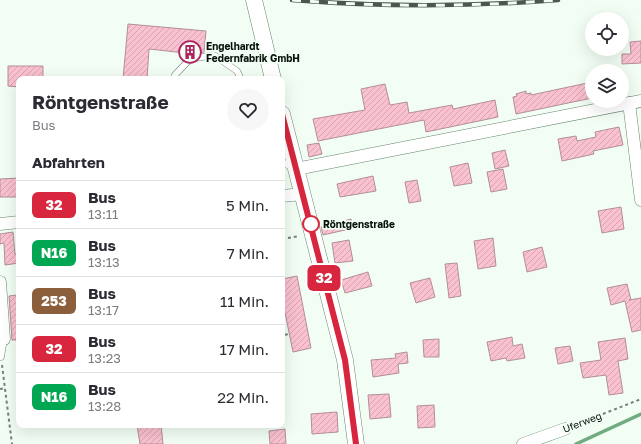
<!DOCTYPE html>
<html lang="de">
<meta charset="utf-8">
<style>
:root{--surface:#fff;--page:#f7f7f7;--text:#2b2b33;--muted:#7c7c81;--line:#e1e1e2}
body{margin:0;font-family:"Golos Text",sans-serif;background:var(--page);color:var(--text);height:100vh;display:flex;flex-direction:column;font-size:15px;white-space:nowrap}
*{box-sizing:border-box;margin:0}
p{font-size:13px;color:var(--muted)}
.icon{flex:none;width:22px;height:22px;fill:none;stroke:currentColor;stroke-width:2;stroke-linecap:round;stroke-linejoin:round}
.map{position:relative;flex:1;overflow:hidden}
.side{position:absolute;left:16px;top:76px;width:269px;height:352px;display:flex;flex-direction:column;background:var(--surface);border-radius:8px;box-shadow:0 4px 16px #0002}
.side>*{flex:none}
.badge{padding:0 8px;border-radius:6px;font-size:14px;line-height:26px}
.buttons{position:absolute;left:585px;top:12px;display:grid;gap:8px}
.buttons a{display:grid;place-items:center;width:44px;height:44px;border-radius:50%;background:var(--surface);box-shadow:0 4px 16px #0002;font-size:20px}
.map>.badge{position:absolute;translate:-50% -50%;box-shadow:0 0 0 2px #fff}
h2{padding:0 16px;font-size:15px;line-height:36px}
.round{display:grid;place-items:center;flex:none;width:42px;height:42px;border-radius:21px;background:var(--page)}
.overview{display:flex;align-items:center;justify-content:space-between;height:68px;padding:0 16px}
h1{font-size:19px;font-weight:700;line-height:30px}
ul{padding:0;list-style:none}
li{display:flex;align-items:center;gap:12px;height:48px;padding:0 16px;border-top:1px solid var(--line)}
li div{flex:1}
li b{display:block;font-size:15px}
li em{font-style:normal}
li .badge{min-width:44px;font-weight:700;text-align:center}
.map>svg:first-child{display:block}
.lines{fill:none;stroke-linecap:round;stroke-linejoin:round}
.stream{stroke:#70ac7f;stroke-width:3.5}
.building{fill:url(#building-hatch);stroke:#b38e98}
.lane-casing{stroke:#68856f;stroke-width:7}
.street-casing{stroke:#68856f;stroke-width:13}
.secondary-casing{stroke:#68856f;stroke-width:17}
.path{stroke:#758178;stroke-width:2;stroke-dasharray:3 3;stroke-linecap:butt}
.lane{stroke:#fff;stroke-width:6}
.street{stroke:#fff;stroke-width:12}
.secondary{stroke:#fff;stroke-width:16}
.rail-casing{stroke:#4b574e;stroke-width:4.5}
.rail{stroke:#f2fef4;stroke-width:3;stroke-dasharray:9;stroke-linecap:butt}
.line-casing{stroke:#fff;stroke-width:9}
.line{stroke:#d7263d;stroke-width:6}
.stop-dot{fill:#fff;stroke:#d7263d;stroke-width:2}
.labels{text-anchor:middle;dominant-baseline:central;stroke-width:3.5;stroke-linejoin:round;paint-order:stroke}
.poi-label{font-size:10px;font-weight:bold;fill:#08130b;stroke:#f2fef4;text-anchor:start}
.stop-label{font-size:10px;font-weight:bold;fill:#08130b;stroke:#f2fef4;text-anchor:start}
.street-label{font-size:10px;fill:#08130b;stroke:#f2fef4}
</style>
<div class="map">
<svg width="641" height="444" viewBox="0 0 641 444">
<defs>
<pattern id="building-hatch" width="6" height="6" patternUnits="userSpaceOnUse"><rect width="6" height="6" fill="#fac1d0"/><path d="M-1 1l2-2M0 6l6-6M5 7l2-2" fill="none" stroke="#d5a5b1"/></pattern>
</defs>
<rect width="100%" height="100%" fill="#f2fef4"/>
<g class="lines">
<path class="stream" d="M576,444L641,414"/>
</g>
<g class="building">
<path d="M128,24L206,31L204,52L194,54L149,49L147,79H123Z"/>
<path d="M641,41V63L622,64V54H631L630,42Z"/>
<path d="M8,66H43V79H19V87L8,86Z"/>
<path d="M592,82V98L516,114L513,97L517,96L516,94L526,91V94L531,93V95Z"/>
<path d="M385,84L390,105L407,102L409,113L452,105L453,109L495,100L498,117L426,132L424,120L318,141L313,119L365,110L361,89Z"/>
<path d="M619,127L623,145L593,151L594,154L562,161L558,139L576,136L577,141L596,137L595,132Z"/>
<path d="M319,143L322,154L309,157L307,145Z"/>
<path d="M505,150L509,166L495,169L492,153Z"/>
<path d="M468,163L472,183L454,186L450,167Z"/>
<path d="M503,169L507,189L491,192L487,172Z"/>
<path d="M373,176L376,191L340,197L337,184Z"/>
<path d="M19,178V197H0V179Z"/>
<path d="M417,180L421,201L409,203L405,182Z"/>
<path d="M621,207L624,229L602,233L598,211Z"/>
<path d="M351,219L354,228L323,235L321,227Z"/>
<path d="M13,232L15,254L19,253V263L5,265L4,243L0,244V234Z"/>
<path d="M493,238L496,266L478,269L474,241Z"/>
<path d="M349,240L353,261L335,263L332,243Z"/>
<path d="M542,247L547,267L527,272L523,252Z"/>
<path d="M457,263L461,296L449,298L445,264Z"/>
<path d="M368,272L372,286L345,293L341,280Z"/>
<path d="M297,276L311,348L293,352L282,298V279Z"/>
<path d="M430,278L435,297L416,303L410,283Z"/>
<path d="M627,284L631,300H629L641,298V330L632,332L625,301L611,305L607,288Z"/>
<path d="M17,295L19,340H12L9,296Z"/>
<path d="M512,337L513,346L522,344L525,358L507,361L506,358L491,361L487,342Z"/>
<path d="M625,338L628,359L618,361L623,393L609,395L606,375L583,378L580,363L601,360L598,342Z"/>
<path d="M439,339V357H424L423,340Z"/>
<path d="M570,346L573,361L558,364L555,348Z"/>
<path d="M407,352L408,363L398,364L399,373L373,377L371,360L396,358L395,354Z"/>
<path d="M389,394L391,417L370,419L368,395Z"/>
<path d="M434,405L435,427L418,428L417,406Z"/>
<path d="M337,412L338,432L312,434L311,414Z"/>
<path d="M137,425H161L163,444H140Z"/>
<path d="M285,429L286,444H270L269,431Z"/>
</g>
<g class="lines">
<g class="lane-casing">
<g id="lane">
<path d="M175,79V75L190,59L214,55L237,71L241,79"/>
<path d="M282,162L293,168"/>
<path d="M1,357L4,339"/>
</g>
</g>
<g class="street-casing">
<g id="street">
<path d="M629,103L641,200"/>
<path d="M296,169L641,101"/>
<path d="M282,196L303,194"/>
<path d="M0,224L19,222"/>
<path d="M0,282L4,339L0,340"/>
<path d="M523,444L565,429"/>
</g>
</g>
<g class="secondary-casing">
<g id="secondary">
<path d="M254,0L273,79"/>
<path d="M282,114L345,360L356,444"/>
</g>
</g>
<g class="path">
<path d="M282,239L299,236"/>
<path d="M282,324L284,335L289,334"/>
<path d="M2,365L12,444"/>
<path d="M0,389L5,388"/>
<path d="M575,425L641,399"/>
</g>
<use href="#lane" class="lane"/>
<use href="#street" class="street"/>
<use href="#secondary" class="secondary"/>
<g class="rail-casing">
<path id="rail" d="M292,0C381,7 469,7 558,0"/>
</g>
<use href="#rail" class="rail"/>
</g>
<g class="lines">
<g class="line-casing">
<path id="line" d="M282,114L345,360L356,444"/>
</g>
<use href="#line" class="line"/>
</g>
<defs>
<g id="building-ring" transform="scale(1.15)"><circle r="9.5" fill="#f2fef4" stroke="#ae225f" stroke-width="1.5"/><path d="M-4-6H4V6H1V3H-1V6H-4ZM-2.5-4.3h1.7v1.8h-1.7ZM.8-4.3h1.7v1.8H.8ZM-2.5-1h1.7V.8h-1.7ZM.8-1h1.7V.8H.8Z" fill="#ae225f"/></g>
</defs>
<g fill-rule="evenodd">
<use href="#building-ring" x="190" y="52"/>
</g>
<circle class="stop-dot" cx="311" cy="224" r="8"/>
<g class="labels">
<g class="poi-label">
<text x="206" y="46">Engelhardt<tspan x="206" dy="12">Federnfabrik GmbH</tspan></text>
</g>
<g class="stop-label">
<text x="323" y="224">Röntgenstraße</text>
</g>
<g class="street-label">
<text transform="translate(582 422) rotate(-21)">Uferweg</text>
</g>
</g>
</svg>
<div class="buttons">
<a><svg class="icon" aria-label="locate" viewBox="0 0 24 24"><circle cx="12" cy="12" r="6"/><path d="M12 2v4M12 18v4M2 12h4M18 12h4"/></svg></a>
<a><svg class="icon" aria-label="layers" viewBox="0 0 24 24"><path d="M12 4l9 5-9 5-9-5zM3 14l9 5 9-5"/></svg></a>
</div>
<b class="badge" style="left:324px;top:278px;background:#d7263d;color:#fff">32</b>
<section class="side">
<div class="overview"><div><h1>Röntgenstraße</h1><p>Bus</p></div><a class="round"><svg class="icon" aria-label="heart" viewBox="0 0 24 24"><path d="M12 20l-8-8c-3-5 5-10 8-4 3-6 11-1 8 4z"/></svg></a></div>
<h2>Abfahrten</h2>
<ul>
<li><span class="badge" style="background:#d7263d;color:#fff">32</span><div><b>Bus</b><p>13:11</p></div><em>5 Min.</em></li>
<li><span class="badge" style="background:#00a651;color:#fff">N16</span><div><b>Bus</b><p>13:13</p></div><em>7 Min.</em></li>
<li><span class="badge" style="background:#8b5e3c;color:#fff">253</span><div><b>Bus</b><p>13:17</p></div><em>11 Min.</em></li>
<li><span class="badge" style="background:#d7263d;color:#fff">32</span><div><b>Bus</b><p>13:23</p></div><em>17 Min.</em></li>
<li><span class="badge" style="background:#00a651;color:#fff">N16</span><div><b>Bus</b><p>13:28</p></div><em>22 Min.</em></li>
</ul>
</section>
</div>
